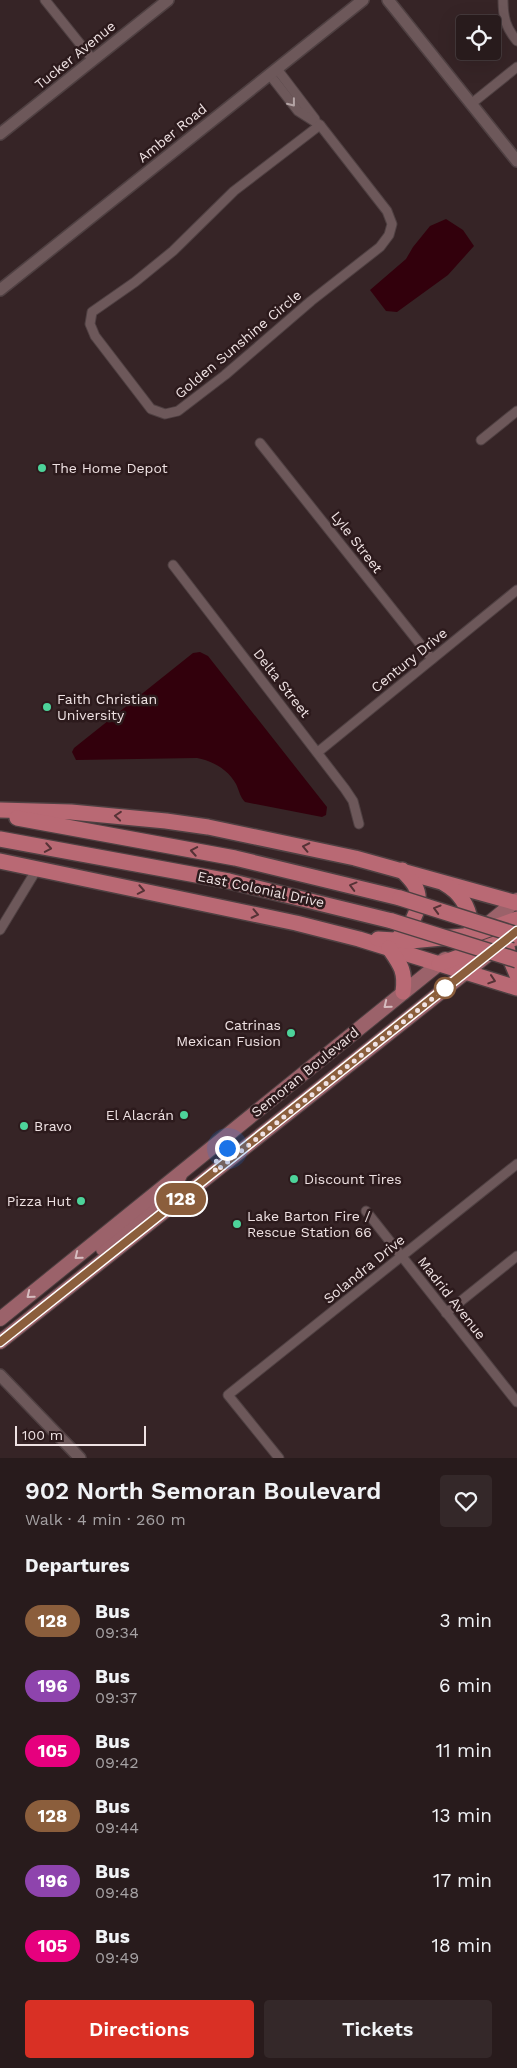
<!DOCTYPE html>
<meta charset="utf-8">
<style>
:root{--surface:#281b1c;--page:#342829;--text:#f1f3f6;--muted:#a5a1a3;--line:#44393b;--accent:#d93025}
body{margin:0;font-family:"Work Sans",sans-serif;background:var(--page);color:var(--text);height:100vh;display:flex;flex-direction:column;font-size:19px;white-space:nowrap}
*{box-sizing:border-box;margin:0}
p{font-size:16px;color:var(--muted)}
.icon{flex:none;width:28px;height:28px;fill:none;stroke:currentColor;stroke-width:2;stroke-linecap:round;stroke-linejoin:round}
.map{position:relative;height:1458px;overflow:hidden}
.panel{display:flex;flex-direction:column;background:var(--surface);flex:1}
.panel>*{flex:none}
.badge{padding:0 10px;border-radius:16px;font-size:18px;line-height:32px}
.buttons{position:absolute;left:456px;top:15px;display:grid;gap:10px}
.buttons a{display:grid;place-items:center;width:45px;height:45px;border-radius:5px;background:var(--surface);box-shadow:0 5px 20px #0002,0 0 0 1px var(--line);font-size:25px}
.scale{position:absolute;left:15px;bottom:12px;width:131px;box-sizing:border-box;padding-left:5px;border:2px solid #efe2e3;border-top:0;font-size:14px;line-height:18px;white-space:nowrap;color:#efe2e3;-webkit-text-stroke:4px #2c1a1c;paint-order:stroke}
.you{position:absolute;width:25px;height:25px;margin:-12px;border:4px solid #fff;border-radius:50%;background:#1a73e8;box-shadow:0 0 0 8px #1a73e833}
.map>.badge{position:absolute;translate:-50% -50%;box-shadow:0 0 0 2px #fff}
h2{padding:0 25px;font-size:19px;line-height:45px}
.round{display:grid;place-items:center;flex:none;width:52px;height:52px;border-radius:5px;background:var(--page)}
.head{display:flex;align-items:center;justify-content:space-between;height:85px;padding:0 25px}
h1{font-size:24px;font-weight:600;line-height:38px}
.primary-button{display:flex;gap:10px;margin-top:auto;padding:10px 25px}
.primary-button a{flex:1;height:58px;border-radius:5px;background:var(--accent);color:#fff;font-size:20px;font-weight:600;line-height:58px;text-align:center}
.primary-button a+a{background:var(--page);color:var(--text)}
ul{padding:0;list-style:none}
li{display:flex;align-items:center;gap:15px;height:65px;padding:0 25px}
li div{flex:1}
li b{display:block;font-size:19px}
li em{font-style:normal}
li .badge{min-width:55px;font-weight:700;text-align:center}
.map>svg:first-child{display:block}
.water{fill:#32000c}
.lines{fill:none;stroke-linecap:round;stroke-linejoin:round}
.street-casing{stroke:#4f4042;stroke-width:11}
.secondary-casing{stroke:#4f4042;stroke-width:14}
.primary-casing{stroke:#4f4042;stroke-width:16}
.highway-casing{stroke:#4f4042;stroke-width:18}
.street{stroke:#6d585a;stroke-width:9}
.secondary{stroke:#6d585a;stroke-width:11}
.primary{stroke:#9b626a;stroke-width:14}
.highway{stroke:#b96974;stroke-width:15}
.highway-bridge-casing{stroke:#4f4042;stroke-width:18;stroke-linecap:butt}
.highway-bridge{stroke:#b96974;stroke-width:15}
.oneway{stroke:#b4a4a5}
.oneway2{stroke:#563236}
.oneway3{stroke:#d6bcbf}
.line-casing{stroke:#fff;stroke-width:11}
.line{stroke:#8b5e3c;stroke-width:8}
.walk{stroke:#efe2e3;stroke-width:5;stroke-dasharray:0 9}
.poi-dot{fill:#4dd39a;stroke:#2c1a1c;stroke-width:2}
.stop-dot{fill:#fff;stroke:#8b5e3c;stroke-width:2.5}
.labels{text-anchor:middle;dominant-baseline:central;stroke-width:5;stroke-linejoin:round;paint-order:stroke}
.street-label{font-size:14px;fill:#efe2e3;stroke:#2c1a1c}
.poi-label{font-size:14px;fill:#efe2e3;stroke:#2c1a1c;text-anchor:start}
</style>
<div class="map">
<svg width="517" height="1458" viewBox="0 0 517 1458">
<rect width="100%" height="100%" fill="#362426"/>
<g class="water">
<path d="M446,219L463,230L474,246L448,275L397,312L386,311L370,290L406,259L413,247L430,226Z"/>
<path d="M200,652L208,656L327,807L326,815L322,817L245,802C240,797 239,790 236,784C228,769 212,761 197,758L76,760L72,752L74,748L193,653Z"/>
</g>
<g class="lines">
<g class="street-casing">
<g id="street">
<path d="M45,0L93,60"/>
<path d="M503,0C503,18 506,28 517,41"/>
<path d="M277,69L315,119"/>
<path d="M270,75L298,111L320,125"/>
<path d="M471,104L517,67"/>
<path d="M320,125L387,211L392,224L389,235L380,247L311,301L225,375L178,411L165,414L151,409L95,336L90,324L92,312L135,282L173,251L234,191Z"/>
<path d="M481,440L517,411"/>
<path d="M260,443L432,659"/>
<path d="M173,565L345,789L353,801L359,824"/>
<path d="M318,752L517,590"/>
<path d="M0,930L37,869"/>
<path d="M366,1211L517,1402"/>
<path d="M446,1313L517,1256"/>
<path d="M279,1458L228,1395L517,1164"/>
</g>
</g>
<g class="secondary-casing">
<g id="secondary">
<path d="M388,0L517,161"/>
<path d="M0,134L168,0"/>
<path d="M0,290L363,0"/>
<path d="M0,1375L80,1458"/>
</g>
</g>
<g class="primary-casing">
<g id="primary">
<path d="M479,931L517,900"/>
<path d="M103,1249L172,1193L180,1175"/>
<path d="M0,1319L445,959"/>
<path d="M0,1342L499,946"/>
</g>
</g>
<g class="highway-casing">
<g id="highway">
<path d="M0,810L71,812L166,821L208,827L355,858L517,903"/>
<path d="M17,818L235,858L400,898"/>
<path d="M0,839L229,881L392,921"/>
<path d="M0,861L296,923L359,939L517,988"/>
<path d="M445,884C477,902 475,941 466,972"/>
<path d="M400,936C413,925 424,903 415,886C412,880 406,875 402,870"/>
<path d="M378,939L411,941L473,935L517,919"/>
<path d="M507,947L509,956L517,975"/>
<path d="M389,948C400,964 406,971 403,992"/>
<path d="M439,964L506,940L517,938"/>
</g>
</g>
<use href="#street" class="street"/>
<use href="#secondary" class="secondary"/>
<use href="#primary" class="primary"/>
<use href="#highway" class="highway"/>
<g class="highway-bridge-casing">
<g id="highway-bridge">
<path d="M400,898L517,935"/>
<path d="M392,921L517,960"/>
</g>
</g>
<use href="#highway-bridge" class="highway-bridge"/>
</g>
<defs><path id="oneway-chevron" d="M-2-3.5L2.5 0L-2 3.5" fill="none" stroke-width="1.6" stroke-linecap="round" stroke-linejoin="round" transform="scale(1.25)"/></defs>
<use class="oneway" href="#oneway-chevron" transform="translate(292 103) rotate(52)"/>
<g class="oneway2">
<use href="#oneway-chevron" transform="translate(118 816) rotate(-175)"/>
<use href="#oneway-chevron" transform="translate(306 847) rotate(-168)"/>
<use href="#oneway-chevron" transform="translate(48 848) rotate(10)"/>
<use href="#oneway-chevron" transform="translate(194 851) rotate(-170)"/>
<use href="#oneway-chevron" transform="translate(353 886) rotate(-165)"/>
<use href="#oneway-chevron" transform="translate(141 890) rotate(11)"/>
<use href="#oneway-chevron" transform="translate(437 909) rotate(-164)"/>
<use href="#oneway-chevron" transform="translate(255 914) rotate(12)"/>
<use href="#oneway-chevron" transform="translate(492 980) rotate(18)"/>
</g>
<g class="oneway3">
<use href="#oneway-chevron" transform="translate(387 1005) rotate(141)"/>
<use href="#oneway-chevron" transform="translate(78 1256) rotate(141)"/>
<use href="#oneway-chevron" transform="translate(30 1295) rotate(141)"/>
</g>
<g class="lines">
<g class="line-casing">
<path id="line" d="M0,1342L517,931"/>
</g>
<use href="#line" class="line"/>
<path class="walk" d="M227,1148L217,1156L215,1172L452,983L445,988"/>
</g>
<g class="poi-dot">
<circle cx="42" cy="468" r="5"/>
<circle cx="47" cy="707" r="5"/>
<circle cx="291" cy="1033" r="5"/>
<circle cx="184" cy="1115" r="5"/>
<circle cx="24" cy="1126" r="5"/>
<circle cx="294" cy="1179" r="5"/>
<circle cx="81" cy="1201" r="5"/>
<circle cx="237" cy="1224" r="5"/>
</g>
<circle class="stop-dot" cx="445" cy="988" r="10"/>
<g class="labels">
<g class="street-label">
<text transform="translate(75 55) rotate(-39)">Tucker Avenue</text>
<text transform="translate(172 133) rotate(-39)">Amber Road</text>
<text transform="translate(238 344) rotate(-40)">Golden Sunshine Circle</text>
<text transform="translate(357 542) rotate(52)">Lyle Street</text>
<text transform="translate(409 660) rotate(-39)">Century Drive</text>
<text transform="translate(282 683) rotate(52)">Delta Street</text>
<text transform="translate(261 889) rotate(12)">East Colonial Drive</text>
<text transform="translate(305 1072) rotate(-39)">Semoran Boulevard</text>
<text transform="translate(364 1269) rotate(-39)">Solandra Drive</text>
<text transform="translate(452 1298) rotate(52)">Madrid Avenue</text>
</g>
<g class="poi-label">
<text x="52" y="468">The Home Depot</text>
<text x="57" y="699">Faith Christian<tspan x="57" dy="16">University</tspan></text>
<text x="281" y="1025" text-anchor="end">Catrinas<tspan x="281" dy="16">Mexican Fusion</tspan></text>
<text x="174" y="1115" text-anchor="end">El Alacrán</text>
<text x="34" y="1126">Bravo</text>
<text x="304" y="1179">Discount Tires</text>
<text x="71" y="1201" text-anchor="end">Pizza Hut</text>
<text x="247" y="1216">Lake Barton Fire /<tspan x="247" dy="16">Rescue Station 66</tspan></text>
</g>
</g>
</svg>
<div class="buttons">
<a><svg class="icon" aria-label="locate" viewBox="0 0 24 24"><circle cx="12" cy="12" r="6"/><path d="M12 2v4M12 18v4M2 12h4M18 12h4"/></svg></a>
</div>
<div class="scale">100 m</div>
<div class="you" style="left:227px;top:1148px"></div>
<b class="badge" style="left:181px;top:1199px;background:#8b5e3c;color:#fff">128</b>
</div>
<section class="panel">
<div class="head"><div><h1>902 North Semoran Boulevard</h1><p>Walk · 4 min · 260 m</p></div><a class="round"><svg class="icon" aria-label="heart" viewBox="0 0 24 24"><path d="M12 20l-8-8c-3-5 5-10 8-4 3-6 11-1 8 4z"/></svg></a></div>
<h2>Departures</h2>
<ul>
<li><span class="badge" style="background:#8b5e3c;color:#fff">128</span><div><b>Bus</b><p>09:34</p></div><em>3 min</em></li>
<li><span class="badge" style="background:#8e44ad;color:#fff">196</span><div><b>Bus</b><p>09:37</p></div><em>6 min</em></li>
<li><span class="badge" style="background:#e6007e;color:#fff">105</span><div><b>Bus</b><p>09:42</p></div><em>11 min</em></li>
<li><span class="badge" style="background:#8b5e3c;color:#fff">128</span><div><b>Bus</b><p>09:44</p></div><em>13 min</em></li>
<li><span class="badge" style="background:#8e44ad;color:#fff">196</span><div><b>Bus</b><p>09:48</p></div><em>17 min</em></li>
<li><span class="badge" style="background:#e6007e;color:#fff">105</span><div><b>Bus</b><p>09:49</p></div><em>18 min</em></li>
</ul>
<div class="primary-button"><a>Directions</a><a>Tickets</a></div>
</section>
